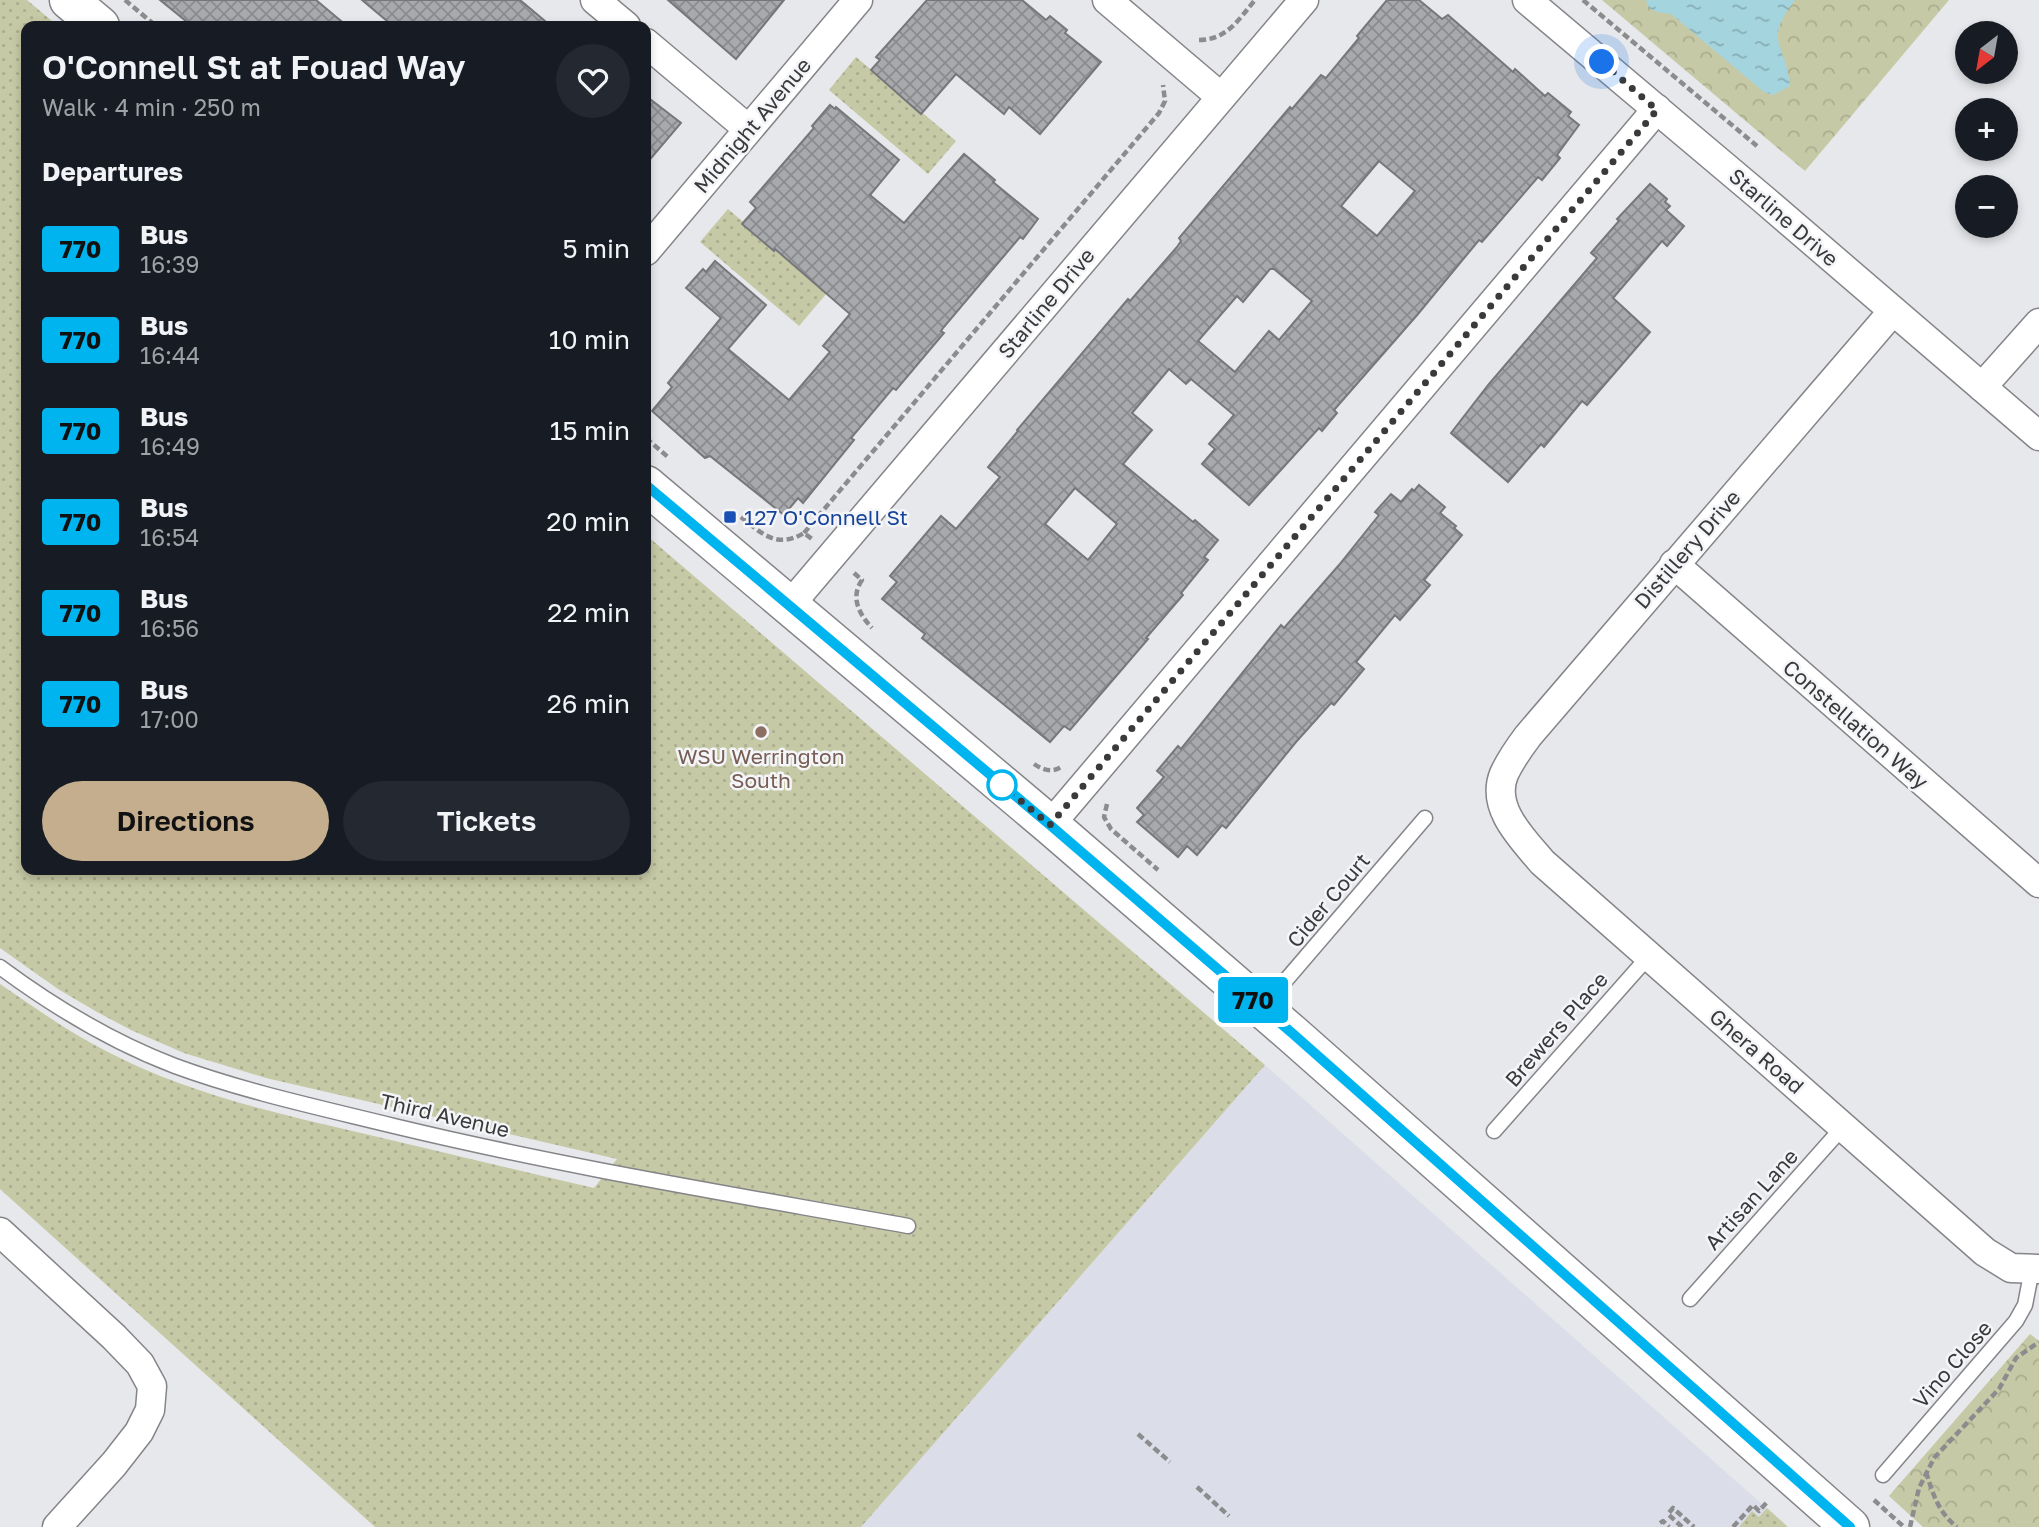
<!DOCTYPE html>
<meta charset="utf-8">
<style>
:root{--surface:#171b24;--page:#242831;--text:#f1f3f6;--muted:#9ea1a6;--accent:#c5ae8d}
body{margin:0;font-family:"Golos Text",sans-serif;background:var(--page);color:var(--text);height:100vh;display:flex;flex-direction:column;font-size:26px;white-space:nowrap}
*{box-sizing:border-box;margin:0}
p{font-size:23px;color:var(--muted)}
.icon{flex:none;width:38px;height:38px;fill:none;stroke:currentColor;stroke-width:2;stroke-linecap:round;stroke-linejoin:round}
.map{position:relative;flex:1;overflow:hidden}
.panel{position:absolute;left:21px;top:21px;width:630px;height:854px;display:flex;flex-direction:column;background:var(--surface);border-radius:14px;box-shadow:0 4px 10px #0003}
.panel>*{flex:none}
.badge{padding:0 14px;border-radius:5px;font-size:24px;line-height:46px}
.needle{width:46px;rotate:211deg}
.controls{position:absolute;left:1955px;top:21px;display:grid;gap:14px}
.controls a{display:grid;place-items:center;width:63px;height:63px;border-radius:50%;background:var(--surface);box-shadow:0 4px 10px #0003;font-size:35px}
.you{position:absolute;width:35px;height:35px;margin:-18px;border:5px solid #fff;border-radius:50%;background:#1a73e8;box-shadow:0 0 0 10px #1a73e833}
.map>.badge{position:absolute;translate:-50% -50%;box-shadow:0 0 0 4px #fff}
h2{padding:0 21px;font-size:26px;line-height:63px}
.round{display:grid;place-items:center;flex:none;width:74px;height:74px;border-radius:37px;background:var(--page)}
.overview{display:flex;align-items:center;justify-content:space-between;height:119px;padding:0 21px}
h1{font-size:33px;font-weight:600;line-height:52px}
.action{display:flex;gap:14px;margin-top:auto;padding:14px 21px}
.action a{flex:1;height:80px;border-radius:42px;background:var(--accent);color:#111;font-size:28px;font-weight:600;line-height:80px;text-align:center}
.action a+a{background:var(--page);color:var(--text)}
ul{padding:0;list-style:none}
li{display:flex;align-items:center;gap:21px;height:91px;padding:0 21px}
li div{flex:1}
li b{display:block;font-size:26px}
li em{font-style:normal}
li .badge{min-width:77px;font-weight:700;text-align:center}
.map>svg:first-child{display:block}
.built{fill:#dbdde8}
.grass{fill:url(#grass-dots)}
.park{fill:url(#park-crowns)}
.water{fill:url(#water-ripples)}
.building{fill:url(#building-cross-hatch);stroke:#76777a;stroke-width:2;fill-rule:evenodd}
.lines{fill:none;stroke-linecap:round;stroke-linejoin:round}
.lane-casing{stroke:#858589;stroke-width:17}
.street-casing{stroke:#858589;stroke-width:31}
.secondary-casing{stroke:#858589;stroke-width:41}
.path{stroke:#8c8c8e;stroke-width:4.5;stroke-dasharray:7 3.5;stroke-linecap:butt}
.lane{stroke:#fff;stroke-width:14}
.street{stroke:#fff;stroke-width:28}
.secondary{stroke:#fff;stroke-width:38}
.line-casing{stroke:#fff;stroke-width:16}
.line{stroke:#00b5ef;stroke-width:10}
.walk{stroke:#3a3a3b;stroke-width:7;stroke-dasharray:0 12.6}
.transit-dot{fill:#1a4fb4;stroke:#f4f5f8;stroke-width:2.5}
.education-dot{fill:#8d6e63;stroke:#f4f5f8;stroke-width:2.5}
.stop-dot{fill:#fff;stroke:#00b5ef;stroke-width:3.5}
.labels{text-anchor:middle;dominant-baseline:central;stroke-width:5;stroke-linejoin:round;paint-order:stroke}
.street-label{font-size:21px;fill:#3a3a3b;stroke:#f4f5f8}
.transit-label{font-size:21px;fill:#164399;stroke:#f4f5f8;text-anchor:start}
.education-label{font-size:21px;fill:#785e54;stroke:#f4f5f8}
</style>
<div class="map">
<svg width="2039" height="1527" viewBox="0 0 2039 1527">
<defs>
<pattern id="grass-dots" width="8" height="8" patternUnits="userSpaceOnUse" patternTransform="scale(1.75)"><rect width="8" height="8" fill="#c6c9a5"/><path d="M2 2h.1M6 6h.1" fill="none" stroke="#abad8f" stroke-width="1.8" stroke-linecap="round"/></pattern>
<pattern id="park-crowns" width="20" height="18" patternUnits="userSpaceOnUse" patternTransform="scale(1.75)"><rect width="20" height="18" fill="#c6c9a5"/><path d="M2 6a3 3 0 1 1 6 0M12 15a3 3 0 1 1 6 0" fill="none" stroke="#abad8f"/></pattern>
<pattern id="water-ripples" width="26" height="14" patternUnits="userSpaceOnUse" patternTransform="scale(1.75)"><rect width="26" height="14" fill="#a4d4de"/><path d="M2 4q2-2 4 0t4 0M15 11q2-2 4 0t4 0" fill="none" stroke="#87adb5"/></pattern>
<pattern id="building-cross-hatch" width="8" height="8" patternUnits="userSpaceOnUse" patternTransform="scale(1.75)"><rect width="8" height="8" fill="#a8a9ad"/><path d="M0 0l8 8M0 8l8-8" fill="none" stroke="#8a8b8e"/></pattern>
</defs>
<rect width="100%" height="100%" fill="#e7e8eb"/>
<path class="built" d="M1265,1065L1788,1527H861Z"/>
<g class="grass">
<path d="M0,0H27L58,26H26V870H646V535L1265,1065L861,1527H375L0,1189V984C35,1008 70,1033 108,1052C186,1093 275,1113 361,1133C438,1151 516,1170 594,1188L617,1159L266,1078L184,1053L131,1030L97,1012L58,989L0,948Z"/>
<path d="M856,57L956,141L928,174L829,90Z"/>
<path d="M728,209L827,293L799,326L700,242Z"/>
<path d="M1767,1508L1788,1527H1739L1752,1511L1759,1517Z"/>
</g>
<g class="park">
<path d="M1602,0H1949L1805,171Z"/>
<path d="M2030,1334L2039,1341V1527H1923L1889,1496Z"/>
</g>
<path class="water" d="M1646,0H1795C1762,43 1786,42 1790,86L1773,95L1764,92L1671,14L1657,12L1649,8Z"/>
<g class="building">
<path d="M160,0H316L347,26H192Z"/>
<path d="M362,0H520L551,26H393Z"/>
<path d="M668,0H784L736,59Z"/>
<path d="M927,0H1022L1046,20L1050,16L1067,30L1065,33L1101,62L1040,134L1009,107L1004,114L956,74L921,114L871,70L880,60L876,57Z"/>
<path d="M1387,0H1419L1442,19L1448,15L1513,72L1515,69L1545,96L1548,93L1571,112L1568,116L1579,125L1557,155L1560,158L1542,180L1538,177L1482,242L1479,240L1418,314L1334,410L1337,413L1322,431L1319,428L1249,505L1202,464L1215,449L1209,444L1234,415L1191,379L1186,384L1169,369L1132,413L1152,430L1123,464L1193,522L1195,520L1218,540L1204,557L1208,560L1181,593L1183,595L1146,638L1148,639L1070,730L1064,726L1050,742L922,638L925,634L882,599L897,582L890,576L941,516L956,529L1000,477L988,467L1018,431L1017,430L1128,299L1130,301L1177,247L1181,241L1179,238L1290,107L1292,109L1321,75L1326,78L1359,38L1357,36ZM1379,161L1415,191L1377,236L1341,206ZM1270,269H1274L1312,301L1279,340L1269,331L1235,372L1198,341L1237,296L1243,302ZM1075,488L1117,524L1088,560L1045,524Z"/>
<path d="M646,96L681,123L646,164Z"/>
<path d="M830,105L835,109L836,107L899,160L870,195L904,223L964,154L995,180L993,182L1038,219L1023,239L1020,237L943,328L941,331L944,333L896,390L893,388L851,438L854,440L803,503L798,498L784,515L710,456L705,458L652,411L672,387L668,383L721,318L686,288L703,269L706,272L715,261L766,305L728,349L789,400L830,352L823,346L850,314L775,249L774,251L742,224L756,208L750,202L814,128L812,126Z"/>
<path d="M1650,184L1667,199L1665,202L1670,206L1666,210L1684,226L1667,246L1662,241L1613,298L1650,332L1587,405L1582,401L1544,447L1541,444L1508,482L1451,433L1489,384L1597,258L1591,253L1619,221L1617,219Z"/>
<path d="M1419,485L1445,507L1440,513L1456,526L1454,528L1462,535L1424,580L1430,585L1400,620L1395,615L1356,662L1364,669L1334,705L1331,703L1296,742L1226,828L1222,825L1197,855L1187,846L1178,857L1137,822L1144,815L1137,808L1164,777L1157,771L1178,746L1181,749L1281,625L1284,628L1339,565L1379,515L1375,512L1391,494L1401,502L1412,489L1414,491Z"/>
</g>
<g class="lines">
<g class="lane-casing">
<g id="lane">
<path d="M0,967C54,1007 112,1042 175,1066C246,1092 321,1108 394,1126C564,1167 737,1195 908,1226"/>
<path d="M1262,1008L1425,818"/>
<path d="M1494,1131L1649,956"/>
<path d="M1690,1299L1843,1127"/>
<path d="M1883,1475L2016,1321L2025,1305L2032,1269"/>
</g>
</g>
<g class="street-casing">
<g id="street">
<path d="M595,0L626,26"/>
<path d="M1107,0L1221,97"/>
<path d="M1527,0L1762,198L2039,436"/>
<path d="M646,43L747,128"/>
<path d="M646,251L858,0"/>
<path d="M1893,311L1528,736C1519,748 1510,761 1504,774C1490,808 1523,839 1542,862L1985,1252L2011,1268L2039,1269"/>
<path d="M1982,387L2039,323"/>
<path d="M1674,564L2039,883"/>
<path d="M789,606L1304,0"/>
<path d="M1050,825L1657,109"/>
<path d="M0,1232L114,1337L140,1364L152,1386L150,1410L139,1432L114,1464L57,1527"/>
</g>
</g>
<g class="secondary-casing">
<g id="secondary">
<path d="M69,0L100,26"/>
<path d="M646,485L1050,825L1291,1033L1850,1527"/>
</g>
</g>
<g class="path">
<path d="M125,0L156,26"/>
<path d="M1583,0L1757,146"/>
<path d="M1199,40C1227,40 1239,19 1255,0"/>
<path d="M646,438L669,458"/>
<path d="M741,517C762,534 777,549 804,533L812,539"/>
<path d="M804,533L1159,113L1165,101L1163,85"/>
<path d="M854,573L862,580C850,597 859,614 872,628"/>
<path d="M1034,764C1043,770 1052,773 1061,767"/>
<path d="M1107,804L1104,817L1111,829L1158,870"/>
<path d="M1138,1434L1170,1462"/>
<path d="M1926,1472C1933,1494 1938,1512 1957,1527"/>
<path d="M1197,1487L1229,1516"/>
<path d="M1874,1500L1904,1527"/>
<path d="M1660,1523L1663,1521L1669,1527"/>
<path d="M1682,1527L1668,1514L1673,1508L1694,1527"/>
<path d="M1733,1527L1753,1505L1759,1511L1768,1501"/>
<path d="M1910,1527L1919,1488L1934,1458L1999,1389L2016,1358L2039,1342"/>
</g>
<use href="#lane" class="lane"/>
<use href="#street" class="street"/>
<use href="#secondary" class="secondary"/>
</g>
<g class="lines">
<g class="line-casing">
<path id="line" d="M646,485L1050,825L1292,1033L1850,1527"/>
</g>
<use href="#line" class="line"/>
<path class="walk" d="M1002,785L1050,825L1657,110L1602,62"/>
</g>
<rect class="transit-dot" x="723" y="510" width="14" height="14" rx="3.5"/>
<circle class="education-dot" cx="761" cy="732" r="7"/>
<circle class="stop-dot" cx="1002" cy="785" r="14"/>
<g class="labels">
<g class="street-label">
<text transform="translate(752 125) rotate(-50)">Midnight Avenue</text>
<text transform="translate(1784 217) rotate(41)">Starline Drive</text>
<text transform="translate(1046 303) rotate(-50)">Starline Drive</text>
<text transform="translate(1687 549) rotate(-49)">Distillery Drive</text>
<text transform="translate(1856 724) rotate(41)">Constellation Way</text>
<text transform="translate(1328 900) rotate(-50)">Cider Court</text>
<text transform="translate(1556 1029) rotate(-49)">Brewers Place</text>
<text transform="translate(1757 1051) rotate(41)">Ghera Road</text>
<text transform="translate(445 1115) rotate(13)">Third Avenue</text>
<text transform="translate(1751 1199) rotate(-48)">Artisan Lane</text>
<text transform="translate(1952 1364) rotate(-49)">Vino Close</text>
</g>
<g class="transit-label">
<text x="744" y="517">127 O'Connell St</text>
</g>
<g class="education-label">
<text x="761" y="756">WSU Werrington<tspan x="761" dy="24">South</tspan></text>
</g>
</g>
</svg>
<div class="controls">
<a><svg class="needle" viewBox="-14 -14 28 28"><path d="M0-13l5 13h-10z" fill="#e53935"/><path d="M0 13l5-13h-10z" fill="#9ea1a6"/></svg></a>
<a>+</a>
<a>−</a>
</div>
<div class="you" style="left:1602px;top:62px"></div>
<b class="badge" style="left:1253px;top:1000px;background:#00b5ef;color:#111">770</b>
<section class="panel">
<div class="overview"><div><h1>O'Connell St at Fouad Way</h1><p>Walk · 4 min · 250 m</p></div><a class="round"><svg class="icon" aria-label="heart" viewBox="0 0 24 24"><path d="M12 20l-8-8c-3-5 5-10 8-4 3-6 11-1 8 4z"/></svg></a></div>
<h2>Departures</h2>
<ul>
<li><span class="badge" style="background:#00b5ef;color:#111">770</span><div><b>Bus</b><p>16:39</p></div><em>5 min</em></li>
<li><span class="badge" style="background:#00b5ef;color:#111">770</span><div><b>Bus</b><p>16:44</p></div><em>10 min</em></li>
<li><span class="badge" style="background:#00b5ef;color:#111">770</span><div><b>Bus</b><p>16:49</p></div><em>15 min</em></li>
<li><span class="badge" style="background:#00b5ef;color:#111">770</span><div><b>Bus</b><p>16:54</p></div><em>20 min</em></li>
<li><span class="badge" style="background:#00b5ef;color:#111">770</span><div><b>Bus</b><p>16:56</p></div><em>22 min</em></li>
<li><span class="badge" style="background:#00b5ef;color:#111">770</span><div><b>Bus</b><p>17:00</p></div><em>26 min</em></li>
</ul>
<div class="action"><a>Directions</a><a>Tickets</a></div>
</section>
</div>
